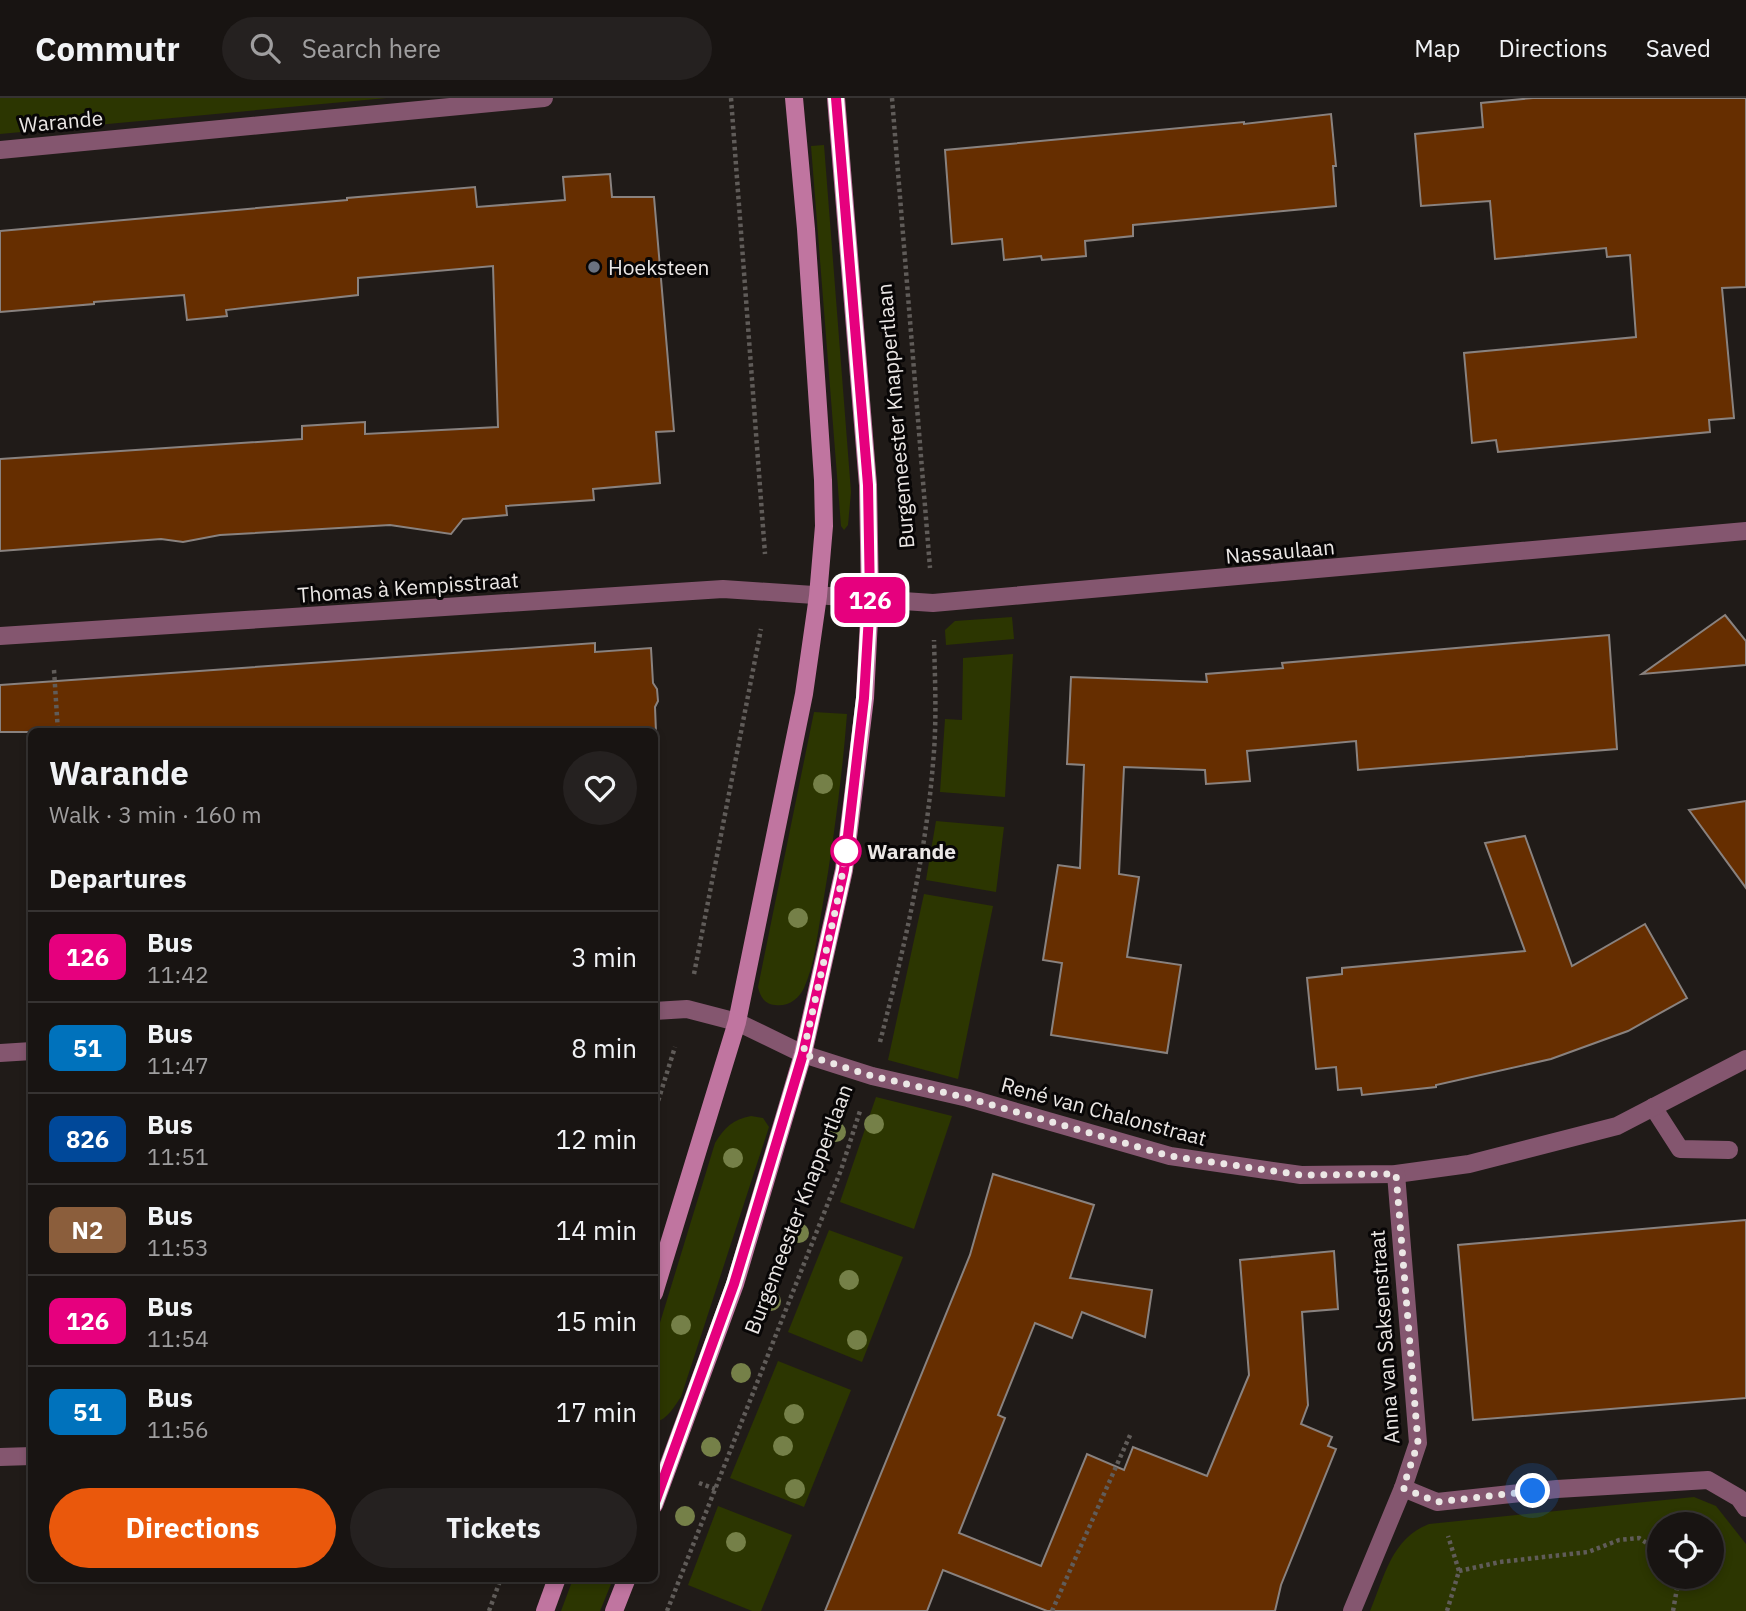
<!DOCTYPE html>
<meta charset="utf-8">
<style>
:root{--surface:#181412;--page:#252120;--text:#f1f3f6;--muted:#9f9e9f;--line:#363332;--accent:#ea580c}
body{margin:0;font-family:"IBM Plex Sans",sans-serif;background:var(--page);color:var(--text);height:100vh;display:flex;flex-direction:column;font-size:26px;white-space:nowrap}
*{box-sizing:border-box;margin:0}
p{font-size:23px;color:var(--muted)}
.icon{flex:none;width:38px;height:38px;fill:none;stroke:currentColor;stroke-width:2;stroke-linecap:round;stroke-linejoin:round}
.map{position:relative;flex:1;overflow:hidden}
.panel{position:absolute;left:28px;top:630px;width:630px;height:854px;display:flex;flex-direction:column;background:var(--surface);border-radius:10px;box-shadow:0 4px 10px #0003,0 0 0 2px var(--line)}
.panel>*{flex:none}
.badge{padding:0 14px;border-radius:10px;font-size:24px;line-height:46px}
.fabs{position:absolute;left:1647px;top:1414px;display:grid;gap:14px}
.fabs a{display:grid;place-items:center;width:77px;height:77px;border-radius:50%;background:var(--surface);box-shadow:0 4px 10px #0003,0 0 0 2px var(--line);font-size:35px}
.you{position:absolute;width:35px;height:35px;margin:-18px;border:5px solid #fff;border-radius:50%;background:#1a73e8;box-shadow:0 0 0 10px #1a73e833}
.map>.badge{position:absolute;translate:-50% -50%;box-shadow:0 0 0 4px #fff}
h2{padding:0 21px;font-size:26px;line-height:63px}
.round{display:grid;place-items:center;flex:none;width:74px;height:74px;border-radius:37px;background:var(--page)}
.headline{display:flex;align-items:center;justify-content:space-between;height:119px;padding:0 21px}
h1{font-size:33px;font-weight:700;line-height:52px}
.cta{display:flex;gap:14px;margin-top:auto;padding:14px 21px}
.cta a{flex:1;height:80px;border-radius:42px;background:var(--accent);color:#fff;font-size:28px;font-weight:700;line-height:80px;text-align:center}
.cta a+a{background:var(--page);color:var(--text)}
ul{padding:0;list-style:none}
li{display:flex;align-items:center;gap:21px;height:91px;padding:0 21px;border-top:2px solid var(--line)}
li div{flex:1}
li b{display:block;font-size:26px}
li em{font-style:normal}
li .badge{min-width:77px;font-weight:700;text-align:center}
header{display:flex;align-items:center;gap:42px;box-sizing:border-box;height:98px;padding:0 35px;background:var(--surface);border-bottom:2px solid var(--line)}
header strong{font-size:33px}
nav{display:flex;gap:38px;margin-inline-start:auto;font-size:24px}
.search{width:490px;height:63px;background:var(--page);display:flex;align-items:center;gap:18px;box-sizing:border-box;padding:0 24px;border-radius:38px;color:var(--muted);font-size:26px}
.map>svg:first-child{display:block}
.green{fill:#2c3601;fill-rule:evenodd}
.building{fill:#662e00;stroke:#89827f;stroke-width:2}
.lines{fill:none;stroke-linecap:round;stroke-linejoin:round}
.path{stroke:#605c59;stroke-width:4.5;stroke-dasharray:3.5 3.5;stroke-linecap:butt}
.lane{stroke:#84566f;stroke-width:18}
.street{stroke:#84566f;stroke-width:18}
.secondary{stroke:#c075a0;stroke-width:18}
.tree{fill:#758048}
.line-casing{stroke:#fff;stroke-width:16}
.line{stroke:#e6007e;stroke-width:10}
.walk{stroke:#ebe7e5;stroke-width:7;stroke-dasharray:0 12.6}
.worship-dot{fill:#6b7280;stroke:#080606;stroke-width:2.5}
.stop-dot{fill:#fff;stroke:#e6007e;stroke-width:3.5}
.labels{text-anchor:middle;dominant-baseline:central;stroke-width:6;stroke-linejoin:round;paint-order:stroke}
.street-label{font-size:21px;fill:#ebe7e5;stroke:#080606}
.poi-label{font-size:21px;fill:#ebe7e5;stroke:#080606;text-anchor:start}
.stop-label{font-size:21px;font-weight:bold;fill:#ebe7e5;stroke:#080606;text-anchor:start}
</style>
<header>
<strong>Commutr</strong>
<div class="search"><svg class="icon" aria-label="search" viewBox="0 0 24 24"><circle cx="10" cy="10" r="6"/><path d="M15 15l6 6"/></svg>Search here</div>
<nav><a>Map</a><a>Directions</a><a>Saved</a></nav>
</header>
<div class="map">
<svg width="1746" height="1513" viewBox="0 0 1746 1513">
<rect width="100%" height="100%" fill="#201b18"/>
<g class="green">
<path d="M0,0H387L0,36Z"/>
<path d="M824,47L851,394L848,427L844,432L841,428L811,48Z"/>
<path d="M1012,519L1014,541L946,547L945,532L955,523Z"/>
<path d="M1013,556L1005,699L940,694L945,621L962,622L963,560Z"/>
<path d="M814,614L847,616C842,681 833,747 822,811C817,837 815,866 804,890C799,901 788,909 775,907C764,906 760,898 758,889Z"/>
<path d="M936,723L1004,729L996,794L926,782Z"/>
<path d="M924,796L993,808L958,981L888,962Z"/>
<path d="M876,999L952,1018L914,1131L840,1104Z"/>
<path d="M751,1018L763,1020L769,1029L681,1299C674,1309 667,1322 655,1324V1241L715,1045C724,1030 733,1021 751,1018Z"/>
<path d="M829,1132L903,1159L862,1264L788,1234Z"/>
<path d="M778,1263L851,1292L804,1409L730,1380Z"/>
<path d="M1694,1399L1716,1408L1746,1446V1513H1370C1385,1478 1391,1441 1429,1426ZM1659,1426H1712V1479H1659Z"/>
<path d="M718,1408L792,1437L761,1513H752L688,1487Z"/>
<path d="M573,1481H613L600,1513H561Z"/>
</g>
<g class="building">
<path d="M1533,0H1746V189L1722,190L1734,320L1709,322L1710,334L1668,338L1498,354L1496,342L1472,345L1464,255L1636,239L1630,157L1607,159L1606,150L1495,161L1490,103L1421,108L1415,36L1483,29L1481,5Z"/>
<path d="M1331,16L1336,68H1333L1336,108L1133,127V138L1085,143L1086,158L1042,162L1041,158L1004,162L1002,141L952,146L945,52L1244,24V26Z"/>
<path d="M610,76L612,99H654L674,333L656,334L660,385L593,391L594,402L506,408L507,417L463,421L451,436L390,427L220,437L183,444L161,441L0,453V361L302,341V328L365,324V336L498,329L493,168L358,180V197L226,212L227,218L187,222L184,197L94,204V206L0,214V133L347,102V100L475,89L477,109L565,102L563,79Z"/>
<path d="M1725,517L1746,543V567L1642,576Z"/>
<path d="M1609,537L1617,651L1358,672L1356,643L1303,648L1247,653L1250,683L1206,686L1205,672L1124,669L1119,776L1139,779L1127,859L1181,867L1167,955L1051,937L1062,865L1043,862L1058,767L1080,770L1084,667L1067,666L1071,579L1207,584L1206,576L1283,570L1282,565Z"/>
<path d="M595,545V554L651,550L653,585L657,591L658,603L655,609L656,634H0V587Z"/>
<path d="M1746,703V790L1689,712Z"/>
<path d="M1525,738L1572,868L1645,826L1687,900L1628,933L1551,961L1436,987V989L1362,997L1361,990L1338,992L1336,969L1316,971L1307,880L1342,876V870L1525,853L1485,745Z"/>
<path d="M993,1076L1094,1107L1070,1180L1152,1192L1145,1239L1082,1214L1072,1240L1035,1225L998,1317L1005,1320L959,1435L1041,1468L1087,1356L1124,1372L1133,1349L1207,1378L1249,1277L1240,1162L1334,1153L1338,1211L1302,1214L1308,1307L1301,1326L1332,1339L1328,1348L1336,1351L1281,1487L1275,1513H1047L943,1472L927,1513H825L970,1157Z"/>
<path d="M1746,1122V1300L1473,1322L1458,1147Z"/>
</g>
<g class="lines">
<g class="path">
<path d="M731,0L765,456"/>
<path d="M892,0L930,470"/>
<path d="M54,572L58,634"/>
<path d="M694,876L761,531"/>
<path d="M880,944C903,854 926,758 933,665C937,624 935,583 934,542"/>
<path d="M654,1016L675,949"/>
<path d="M699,1385L715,1391"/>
<path d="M1459,1473L1500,1464L1588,1454L1619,1442L1639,1440L1659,1453"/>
<path d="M489,1513L501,1480"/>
<path d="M667,1513L841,1072L860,1013"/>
<path d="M1052,1513L1131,1335"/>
<path d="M1447,1513L1459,1473L1448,1438"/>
<path d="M1673,1513L1679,1479"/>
</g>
<path class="lane" d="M1653,1009L1680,1051L1729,1052"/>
<g class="street">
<path d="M0,52L544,0"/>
<path d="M0,538L723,491L933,505L1746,433"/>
<path d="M654,913L687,911L737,924L803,956L872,978L968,1000L1170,1058L1301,1077L1396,1076L1469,1066L1617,1028L1746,961"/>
<path d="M0,955L32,953"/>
<path d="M0,1359L32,1358"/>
<path d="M1403,1390L1437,1404L1557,1391L1708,1382L1739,1400L1746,1410"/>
<path d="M1352,1513L1403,1390L1418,1345L1396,1076"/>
</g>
<g class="secondary">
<path d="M654,1195L737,924L804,596L818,498L824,428L823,382L806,131L794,0"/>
<path d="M654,1407L735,1186L803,956L844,772L865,600L870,501L868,387L836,0"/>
<path d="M545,1513L557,1480"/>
<path d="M614,1513L627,1480"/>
</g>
</g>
<g class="tree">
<circle cx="823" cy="686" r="10"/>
<circle cx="798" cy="820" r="10"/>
<circle cx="874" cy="1026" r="10"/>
<circle cx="836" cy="1034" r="10"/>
<circle cx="733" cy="1060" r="10"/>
<circle cx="799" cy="1135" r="10"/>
<circle cx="849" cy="1182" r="10"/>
<circle cx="771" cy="1203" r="10"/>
<circle cx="681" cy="1227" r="10"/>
<circle cx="857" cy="1242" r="10"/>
<circle cx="741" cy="1275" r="10"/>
<circle cx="794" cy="1316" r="10"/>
<circle cx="783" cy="1348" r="10"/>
<circle cx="711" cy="1349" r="10"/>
<circle cx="795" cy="1391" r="10"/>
<circle cx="685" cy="1418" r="10"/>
<circle cx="736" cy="1444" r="10"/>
</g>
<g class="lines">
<g class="line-casing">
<path id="line" d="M654,1407L734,1186L757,1110L803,956L844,772L864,600L870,501L868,387L836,0"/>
</g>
<use href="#line" class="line"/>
<path class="walk" d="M846,753L847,747L839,796L803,956L872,978L968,1000L1170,1058L1301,1077L1396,1076L1418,1345L1403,1390L1437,1404L1533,1393"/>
</g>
<circle class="worship-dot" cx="594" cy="169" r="7"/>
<circle class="stop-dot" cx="846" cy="753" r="14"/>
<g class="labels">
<g class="street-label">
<text transform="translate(61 23) rotate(-5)">Warande</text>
<text transform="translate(895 318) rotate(-95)">Burgemeester Knappertlaan</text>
<text transform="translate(1280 453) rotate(-5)">Nassaulaan</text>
<text transform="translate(408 489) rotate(-4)">Thomas à Kempisstraat</text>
<text transform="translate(1104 1013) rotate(15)">René van Chalonstraat</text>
<text transform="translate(798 1111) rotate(-69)">Burgemeester Knappertlaan</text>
<text transform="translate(1384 1239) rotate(-94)">Anna van Saksenstraat</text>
</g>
<g class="poi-label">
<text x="608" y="169">Hoeksteen</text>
</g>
<g class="stop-label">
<text x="867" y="753">Warande</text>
</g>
</g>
</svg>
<div class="fabs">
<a><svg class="icon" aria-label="locate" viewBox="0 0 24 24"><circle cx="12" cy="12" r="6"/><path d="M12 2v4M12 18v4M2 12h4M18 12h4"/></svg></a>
</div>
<div class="you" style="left:1533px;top:1393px"></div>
<b class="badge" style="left:870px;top:502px;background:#e6007e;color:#fff">126</b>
<section class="panel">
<div class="headline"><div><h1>Warande</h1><p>Walk · 3 min · 160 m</p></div><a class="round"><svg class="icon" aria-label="heart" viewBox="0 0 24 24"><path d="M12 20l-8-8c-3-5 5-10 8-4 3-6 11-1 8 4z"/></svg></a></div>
<h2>Departures</h2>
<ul>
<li><span class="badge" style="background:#e6007e;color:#fff">126</span><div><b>Bus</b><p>11:42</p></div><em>3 min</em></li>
<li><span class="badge" style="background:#0072bc;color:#fff">51</span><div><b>Bus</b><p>11:47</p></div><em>8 min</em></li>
<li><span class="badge" style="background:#004899;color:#fff">826</span><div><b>Bus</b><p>11:51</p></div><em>12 min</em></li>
<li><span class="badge" style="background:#8b5e3c;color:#fff">N2</span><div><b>Bus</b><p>11:53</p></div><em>14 min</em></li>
<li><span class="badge" style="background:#e6007e;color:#fff">126</span><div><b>Bus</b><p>11:54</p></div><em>15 min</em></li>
<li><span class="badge" style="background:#0072bc;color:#fff">51</span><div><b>Bus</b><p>11:56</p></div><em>17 min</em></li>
</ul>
<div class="cta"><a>Directions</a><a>Tickets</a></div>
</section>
</div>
